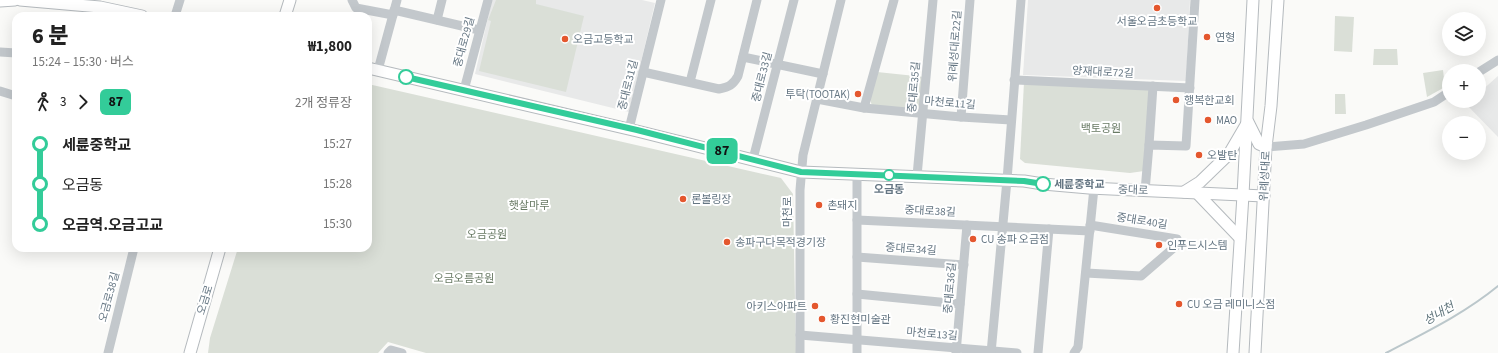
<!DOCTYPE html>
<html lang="ko">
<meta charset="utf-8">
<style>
:root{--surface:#fff;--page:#f2f2f2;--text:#222;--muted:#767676}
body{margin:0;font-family:"Source Sans 3","Noto Sans KR",sans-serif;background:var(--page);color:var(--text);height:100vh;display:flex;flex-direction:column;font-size:15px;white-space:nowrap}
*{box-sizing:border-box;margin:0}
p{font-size:13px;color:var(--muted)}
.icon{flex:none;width:22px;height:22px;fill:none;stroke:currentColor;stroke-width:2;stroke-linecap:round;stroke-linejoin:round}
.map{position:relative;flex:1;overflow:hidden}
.drawer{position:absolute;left:12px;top:12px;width:360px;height:240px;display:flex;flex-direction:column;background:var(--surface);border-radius:12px;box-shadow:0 4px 16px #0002}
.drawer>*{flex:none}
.badge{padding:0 8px;border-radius:6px;font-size:14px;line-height:26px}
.fabs{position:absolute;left:1442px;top:12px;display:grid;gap:8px}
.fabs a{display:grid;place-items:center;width:44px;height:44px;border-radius:50%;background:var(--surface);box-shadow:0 4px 16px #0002;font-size:20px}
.map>.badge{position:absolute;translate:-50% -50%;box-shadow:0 0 0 2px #fff}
.legs{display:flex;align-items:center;gap:6px;height:44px;padding:0 20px;font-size:13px}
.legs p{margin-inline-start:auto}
.head{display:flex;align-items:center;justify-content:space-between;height:68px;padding:0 20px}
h1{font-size:22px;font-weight:800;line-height:30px}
ul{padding:0 20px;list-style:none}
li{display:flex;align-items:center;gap:14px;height:40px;font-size:15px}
li i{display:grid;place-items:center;width:6px;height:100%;margin:0 5px;background:currentColor}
li i::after{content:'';width:10px;height:10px;margin:-5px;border:3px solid;border-radius:50%;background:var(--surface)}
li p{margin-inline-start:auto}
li:first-child i{background:linear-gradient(#0000 50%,currentColor 0)}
li:last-child i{background:linear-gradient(currentColor 50%,#0000 0)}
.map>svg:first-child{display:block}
.built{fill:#e8e9e9}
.green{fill:#dadfd7}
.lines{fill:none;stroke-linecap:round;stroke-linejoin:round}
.stream{stroke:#bbc7cb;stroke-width:2}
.major-casing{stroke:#b5babe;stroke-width:13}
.minor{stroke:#c3c8cc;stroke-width:9}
.major{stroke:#fff;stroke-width:11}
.line-1-casing{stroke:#fff;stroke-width:9}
.line-1{stroke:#3c9;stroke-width:6}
.poi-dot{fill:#e4572e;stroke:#fff;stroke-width:1.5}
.stop-1-dot{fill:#fff;stroke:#3c9;stroke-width:2}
.labels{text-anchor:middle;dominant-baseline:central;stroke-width:4;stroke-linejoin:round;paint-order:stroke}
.poi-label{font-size:11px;fill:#657683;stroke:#fff;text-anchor:start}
.street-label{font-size:11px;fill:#657683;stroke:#fff}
.park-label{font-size:11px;fill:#687a64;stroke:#fff}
.stop-label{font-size:11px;font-weight:bold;fill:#657683;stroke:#fff;text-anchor:start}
.water-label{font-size:12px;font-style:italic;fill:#60757c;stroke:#fff}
</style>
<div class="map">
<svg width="1498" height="353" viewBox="0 0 1498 353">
<rect width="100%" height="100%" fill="#fafaf8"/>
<g class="built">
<path d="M492,0H642L655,3L629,112L475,74Z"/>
<path d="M1028,0H1190L1186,81L1023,75Z"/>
<path d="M1498,76V137L1466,104L1469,101H1479V93Z"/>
</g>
<g class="green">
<path d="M496,0H536V4L584,16L566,92L479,71L491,21L488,20Z"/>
<path d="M1335,16L1354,17L1352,52L1334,51Z"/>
<path d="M1374,49H1397L1398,65H1373Z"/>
<path d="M1443,70L1445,87L1427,97L1423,73Z"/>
<path d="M877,72L925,77L922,111L872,106L870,99Z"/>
<path d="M1024,82L1151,89L1144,171L1130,173L1025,163L1020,159Z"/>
<path d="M368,84L781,178L793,194L796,353H426L388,342L378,353H208L210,338L238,248H368Z"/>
<path d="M1335,94H1345L1346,114H1335Z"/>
</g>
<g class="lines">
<path class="stream" d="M1386,353C1424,333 1464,314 1498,286"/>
<g class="major-casing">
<g id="major">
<path d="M20,0L100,7L142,16"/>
<path d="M0,1L15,0"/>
<path d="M285,16L290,0"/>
<path d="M368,68L637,131L801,172L1024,181L1043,184L1089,188L1264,196"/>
<path d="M1248,122L1259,144L1266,147"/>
<path d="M1184,192L1200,182L1229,154L1246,125"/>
<path d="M1196,192L1240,238"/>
<path d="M190,353L220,248"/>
<path d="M1233,353L1243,195L1253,0"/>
<path d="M1255,353L1266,147L1271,106L1278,0"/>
</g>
</g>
<g class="minor">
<path d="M352,0L356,8L393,15"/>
<path d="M394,10L479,30"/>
<path d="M175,16L180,0"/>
<path d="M437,20L442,0"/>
<path d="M0,52L16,53"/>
<path d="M743,57L823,74"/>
<path d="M378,70L397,0"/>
<path d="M643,72L719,89C729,87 733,85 738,76L757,0"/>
<path d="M1479,72L1498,60"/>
<path d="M1014,80L1190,88"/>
<path d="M690,82L711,0"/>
<path d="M464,90L488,0"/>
<path d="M0,91L16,96"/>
<path d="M817,99L864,108L961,117L1011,120"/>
<path d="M864,108L894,0"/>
<path d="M961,117L970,0"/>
<path d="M629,129L661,0"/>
<path d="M1149,145L1153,86"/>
<path d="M1266,147L1304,144L1366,125L1434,102L1449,92"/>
<path d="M753,159L794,0"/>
<path d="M917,176L933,0"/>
<path d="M1145,191L1149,145L1186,146L1195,0"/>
<path d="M857,220L1090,231"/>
<path d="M857,257L964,265"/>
<path d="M1086,273L1141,276L1177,245V239L1090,225"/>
<path d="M857,294L960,304"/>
<path d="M800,335L1017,353"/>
<path d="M108,353L134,248"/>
<path d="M388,353L391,350L402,353"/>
<path d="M800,353V190L803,155L841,0"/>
<path d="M857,353V174"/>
<path d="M956,353L967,225"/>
<path d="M991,353L1007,180L1021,0"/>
<path d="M1038,353L1049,229"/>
<path d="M1074,353L1078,347L1094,188"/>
</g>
<use href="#major" class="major"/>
</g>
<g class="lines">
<g class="line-1-casing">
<path id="line-1" d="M406,77L637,130L801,172L1024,181L1043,184"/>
</g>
<use href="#line-1" class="line-1"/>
</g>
<g class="poi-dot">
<circle cx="1157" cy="8" r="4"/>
<circle cx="1207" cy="37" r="4"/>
<circle cx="565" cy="39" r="4"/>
<circle cx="858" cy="94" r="4"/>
<circle cx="1176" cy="100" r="4"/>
<circle cx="1208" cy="120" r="4"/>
<circle cx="1199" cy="155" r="4"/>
<circle cx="683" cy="199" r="4"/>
<circle cx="819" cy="205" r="4"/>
<circle cx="973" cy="239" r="4"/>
<circle cx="727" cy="242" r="4"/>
<circle cx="1159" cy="245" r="4"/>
<circle cx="1179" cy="304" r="4"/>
<circle cx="815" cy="306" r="4"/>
<circle cx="822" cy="319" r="4"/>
</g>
<g class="stop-1-dot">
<circle cx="406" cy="77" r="7"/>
<circle cx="889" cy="175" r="5"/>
<circle cx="1043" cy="184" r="7"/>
</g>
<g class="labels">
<g class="poi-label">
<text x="1157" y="21" text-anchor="middle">서울오금초등학교</text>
<text x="1215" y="37">연형</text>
<text x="573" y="39">오금고등학교</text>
<text x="850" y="94" text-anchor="end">투탁(TOOTAK)</text>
<text x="1184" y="100">행복한교회</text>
<text x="1216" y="120">MAO</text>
<text x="1207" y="155">오발탄</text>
<text x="691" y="199">론볼링장</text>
<text x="827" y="205">촌돼지</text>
<text x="981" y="239">CU 송파 오금점</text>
<text x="735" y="242">송파구다목적경기장</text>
<text x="1167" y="245">인푸드시스템</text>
<text x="1187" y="304">CU 오금 레미니스점</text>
<text x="807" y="306" text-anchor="end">아키스아파트</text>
<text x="830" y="319">황진현미술관</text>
</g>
<g class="street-label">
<text transform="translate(464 42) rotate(-75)">중대로29길</text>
<text transform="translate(955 46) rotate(-86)">위례성대로22길</text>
<text transform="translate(1103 72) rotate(3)">양재대로72길</text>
<text transform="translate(762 77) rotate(-76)">중대로33길</text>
<text transform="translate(628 85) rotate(-76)">중대로31길</text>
<text transform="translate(914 87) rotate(-85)">중대로35길</text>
<text transform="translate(950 103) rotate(5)">마천로11길</text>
<text transform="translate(1265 176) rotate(-87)">위례성대로</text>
<text transform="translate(1133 190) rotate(2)">중대로</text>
<text transform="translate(930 211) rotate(3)">중대로38길</text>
<text transform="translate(787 212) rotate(-90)">마천로</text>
<text transform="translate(1142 221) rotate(9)">중대로40길</text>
<text transform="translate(911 249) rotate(4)">중대로34길</text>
<text transform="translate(950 288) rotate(-85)">중대로36길</text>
<text transform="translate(109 297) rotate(-75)">오금로38길</text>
<text transform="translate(205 300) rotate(-73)">오금로</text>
<text transform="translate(932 334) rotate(5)">마천로13길</text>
</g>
<g class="park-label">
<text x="1101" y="128">백토공원</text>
<text x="529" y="205">햇살마루</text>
<text x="487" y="234">오금공원</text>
<text x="464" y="278">오금오름공원</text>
</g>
<g class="stop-label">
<text x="1054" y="184">세륜중학교</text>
<text x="889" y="189" text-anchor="middle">오금동</text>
</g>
<g class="water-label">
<text transform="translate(1439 314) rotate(-30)">성내천</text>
</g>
</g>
</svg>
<div class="fabs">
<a><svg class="icon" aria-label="layers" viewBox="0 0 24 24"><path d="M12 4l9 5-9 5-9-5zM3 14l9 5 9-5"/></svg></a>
<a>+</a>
<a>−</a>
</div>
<b class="badge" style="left:722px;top:151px;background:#3c9;color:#111">87</b>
<section class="drawer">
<div class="head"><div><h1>6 분</h1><p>15:24 – 15:30 · 버스</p></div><b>₩1,800</b></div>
<div class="legs"><svg class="icon" aria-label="walk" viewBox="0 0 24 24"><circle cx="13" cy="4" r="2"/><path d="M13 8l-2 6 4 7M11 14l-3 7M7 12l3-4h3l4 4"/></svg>3<svg class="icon" aria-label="forward" viewBox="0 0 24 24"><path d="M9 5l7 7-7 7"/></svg><b class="badge" style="background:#3c9;color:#111">87</b><p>2개 정류장</p></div>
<ul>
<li><i style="color:#3c9"></i><b>세륜중학교</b><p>15:27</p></li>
<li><i style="color:#3c9"></i><span>오금동</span><p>15:28</p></li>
<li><i style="color:#3c9"></i><b>오금역.오금고교</b><p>15:30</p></li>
</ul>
</section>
</div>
